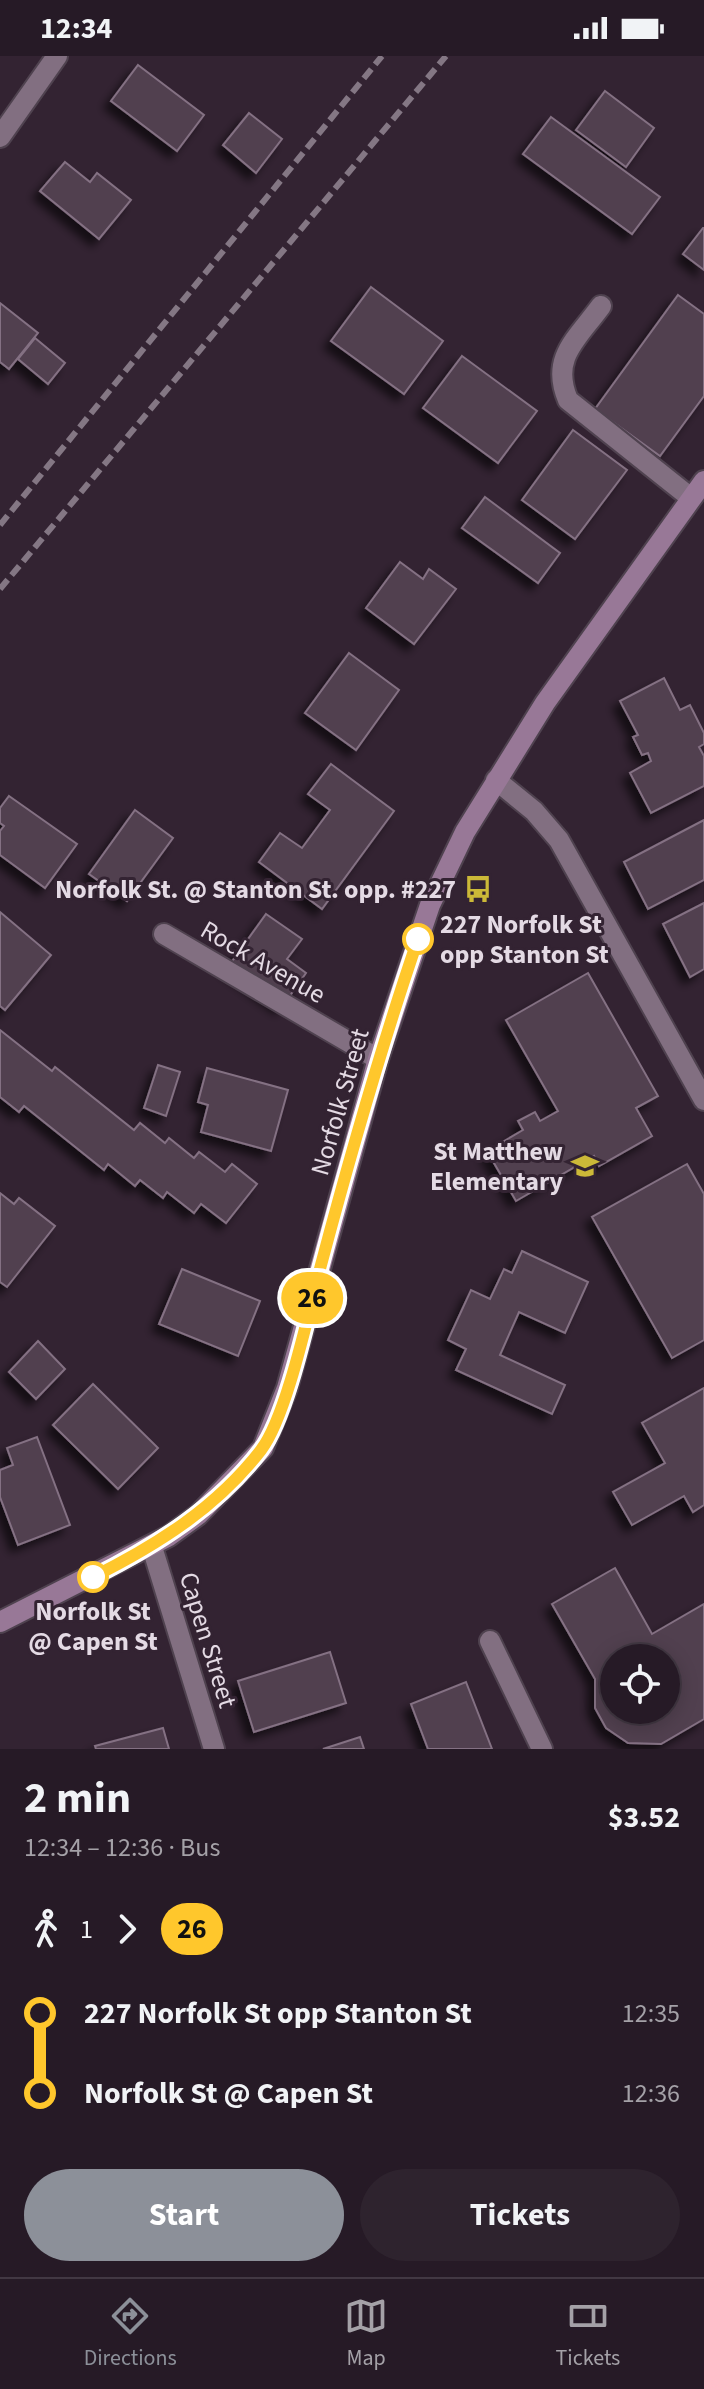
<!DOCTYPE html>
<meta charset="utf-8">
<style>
:root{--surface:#261a26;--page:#2e232e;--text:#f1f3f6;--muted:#a4a1a7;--line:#423843;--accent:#8c9099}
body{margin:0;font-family:"Source Sans 3",sans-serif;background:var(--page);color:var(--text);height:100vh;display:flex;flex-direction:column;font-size:30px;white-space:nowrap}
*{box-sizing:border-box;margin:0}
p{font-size:26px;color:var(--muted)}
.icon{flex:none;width:44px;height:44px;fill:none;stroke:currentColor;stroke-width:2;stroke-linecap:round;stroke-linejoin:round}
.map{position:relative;height:1693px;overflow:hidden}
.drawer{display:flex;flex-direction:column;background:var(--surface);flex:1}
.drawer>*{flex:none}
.badge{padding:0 16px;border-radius:26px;font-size:28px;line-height:52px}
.buttons{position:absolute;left:600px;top:1588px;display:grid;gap:16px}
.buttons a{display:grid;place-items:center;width:80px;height:80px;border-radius:50%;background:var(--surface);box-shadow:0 4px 20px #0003,0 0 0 2px var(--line);font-size:40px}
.map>.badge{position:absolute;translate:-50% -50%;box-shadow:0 0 0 4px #fff}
.legs{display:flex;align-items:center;gap:12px;height:88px;padding:0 24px;font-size:26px}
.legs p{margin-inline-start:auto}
.head{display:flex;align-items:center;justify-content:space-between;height:136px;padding:0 24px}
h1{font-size:44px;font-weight:700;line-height:60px}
.primary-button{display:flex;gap:16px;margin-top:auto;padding:16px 24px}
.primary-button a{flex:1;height:92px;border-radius:48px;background:var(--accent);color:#fff;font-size:32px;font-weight:700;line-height:92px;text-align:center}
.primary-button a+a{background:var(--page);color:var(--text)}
ul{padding:0 24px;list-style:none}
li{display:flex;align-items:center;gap:28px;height:80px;font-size:30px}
li i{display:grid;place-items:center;width:12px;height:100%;margin:0 10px;background:currentColor}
li i::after{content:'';width:20px;height:20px;margin:-10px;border:6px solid;border-radius:50%;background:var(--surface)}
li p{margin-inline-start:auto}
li:first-child i{background:linear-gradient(#0000 50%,currentColor 0)}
li:last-child i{background:linear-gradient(currentColor 50%,#0000 0)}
.status{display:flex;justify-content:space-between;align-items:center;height:56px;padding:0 40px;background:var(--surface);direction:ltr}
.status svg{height:22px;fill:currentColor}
.dock{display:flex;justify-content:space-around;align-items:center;height:112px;border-top:2px solid var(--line);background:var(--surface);font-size:22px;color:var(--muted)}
.dock a{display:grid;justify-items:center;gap:4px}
.dock .selected{color:var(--accent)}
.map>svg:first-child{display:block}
.building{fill:#513f50;stroke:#847183;stroke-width:2;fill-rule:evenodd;filter:url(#shadow)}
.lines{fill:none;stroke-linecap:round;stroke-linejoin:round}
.minor-casing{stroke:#4f424f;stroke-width:24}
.secondary-casing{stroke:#4f424f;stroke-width:24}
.minor{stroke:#826f81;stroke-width:20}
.secondary{stroke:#987897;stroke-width:20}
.rail{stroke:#847784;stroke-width:6;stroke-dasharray:12 6;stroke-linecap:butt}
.line-1-casing{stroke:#fff;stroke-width:18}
.line-1{stroke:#ffc72c;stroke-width:12}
.stop-1-dot{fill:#fff;stroke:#ffc72c;stroke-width:4}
.labels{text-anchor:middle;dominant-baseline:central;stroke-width:6;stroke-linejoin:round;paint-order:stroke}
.poi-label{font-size:26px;font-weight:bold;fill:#e4dae4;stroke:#332332;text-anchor:end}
.stop-label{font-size:26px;font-weight:bold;fill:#e4dae4;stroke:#332332;text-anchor:start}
.street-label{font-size:26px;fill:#e4dae4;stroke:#332332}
</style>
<div class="status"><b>12:34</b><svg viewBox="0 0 49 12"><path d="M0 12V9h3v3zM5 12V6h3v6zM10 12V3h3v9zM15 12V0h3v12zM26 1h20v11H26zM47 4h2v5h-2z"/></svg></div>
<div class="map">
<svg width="704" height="1693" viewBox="0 0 704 1693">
<defs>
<filter id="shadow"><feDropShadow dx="-7" dy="7" stdDeviation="4" flood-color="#0009"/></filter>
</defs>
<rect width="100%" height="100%" fill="#332332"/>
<g class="building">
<path d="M138,9L204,59L177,95L111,45Z"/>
<path d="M605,35L654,72L626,111L576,74Z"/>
<path d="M249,57L282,83L256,117L223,89Z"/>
<path d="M551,61L660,141L632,178L523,98Z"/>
<path d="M65,106L90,126L97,117L131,144L99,183L40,135Z"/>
<path d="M703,172H704V214L683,198Z"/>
<path d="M371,231L443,285L404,338L331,285Z"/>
<path d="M678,239L704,258V340L660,400L595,353Z"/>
<path d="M0,247L38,277L9,313L0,306Z"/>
<path d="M35,282L65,307L48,328L18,303Z"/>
<path d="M462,300L537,355L498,407L423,352Z"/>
<path d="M573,374L627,414L575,483L522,444Z"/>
<path d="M485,441L560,497L538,527L462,472Z"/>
<path d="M400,506L423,523L429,513L456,533L414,588L366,552Z"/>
<path d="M349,597L399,634L356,694L305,657Z"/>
<path d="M664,622L680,654L690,649L704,677V688L699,691L704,700V730L651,757L630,717L651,705L648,697L642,699L633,681L638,679L620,645Z"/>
<path d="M331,708L394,755L322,853L259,806L280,777L302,792L330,754L308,738Z"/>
<path d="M9,740L77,788L45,832L0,799V775L4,770L0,767V752Z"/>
<path d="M135,754L173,782L127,845L89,818Z"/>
<path d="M704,764V824L648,853L624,806Z"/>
<path d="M704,847V913L690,921L663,868Z"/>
<path d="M0,856L51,899L5,954L0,950Z"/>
<path d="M266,858L302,883L287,903L306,917L282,951L228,911Z"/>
<path d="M588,917L658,1040L636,1052L652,1080L599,1110L594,1100L516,1145L487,1095L523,1074L518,1065L535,1056L540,1065L558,1055L506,964Z"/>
<path d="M0,974L52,1015L55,1011L134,1074L140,1067L165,1087L169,1082L194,1102L199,1096L225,1116L232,1108L257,1128L226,1167L201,1148L194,1157L167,1136L163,1142L140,1124L135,1130L108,1108L104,1114L24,1050L19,1056L0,1041Z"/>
<path d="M158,1009L180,1016L166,1060L144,1052Z"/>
<path d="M207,1012L288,1034L271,1095L201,1076L208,1049L198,1046Z"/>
<path d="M687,1108L704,1138V1284L672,1302L592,1161Z"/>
<path d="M0,1137L14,1148L19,1142L55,1170L7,1231L0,1226Z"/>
<path d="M522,1195L588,1226L565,1277L519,1256L500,1299L565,1329L552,1358L456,1314L466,1293L448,1284L471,1234L490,1243L504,1213L512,1217Z"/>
<path d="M182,1213L260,1245L238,1300L159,1268Z"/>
<path d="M38,1285L65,1313L36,1343L9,1316Z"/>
<path d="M93,1328L158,1392L118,1433L53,1369Z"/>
<path d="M704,1332V1449L693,1456L684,1440L632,1469L613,1436L665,1407L642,1367Z"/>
<path d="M37,1381L70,1469L18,1489L0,1441V1414L13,1409L7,1392Z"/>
<path d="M615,1512L652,1578L704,1548V1663L661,1688L628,1687L606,1672L595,1652V1623L552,1548ZM614,1602H666V1654H614Z"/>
<path d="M330,1596L346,1647L254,1676L238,1625Z"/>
<path d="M466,1626L492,1693H428L411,1648Z"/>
<path d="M163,1672L169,1693H96L95,1690Z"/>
<path d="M360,1681L364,1693H323Z"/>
</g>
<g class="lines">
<g class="minor-casing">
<g id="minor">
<path d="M0,81L57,0"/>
<path d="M601,250C577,283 550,302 568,344L691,442"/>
<path d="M496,724L534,755L559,784L704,1044"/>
<path d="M164,878L378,1003"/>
<path d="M152,1491L214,1693"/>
<path d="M490,1585L542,1693"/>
</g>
</g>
<g class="secondary-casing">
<path id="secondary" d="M0,1566L169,1480L198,1459L263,1392L287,1332L378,1003L430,849L465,776L545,647L704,425"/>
</g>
<use href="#minor" class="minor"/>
<use href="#secondary" class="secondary"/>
<g class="rail">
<path d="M0,469L382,0"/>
<path d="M0,533L446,0"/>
</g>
</g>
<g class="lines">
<g class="line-1-casing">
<path id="line-1" d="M93,1521C157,1489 216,1452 261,1394C287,1360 309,1254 321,1209C350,1100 381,991 418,883"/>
</g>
<use href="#line-1" class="line-1"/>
</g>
<defs>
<g id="bus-bare" transform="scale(2.16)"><path d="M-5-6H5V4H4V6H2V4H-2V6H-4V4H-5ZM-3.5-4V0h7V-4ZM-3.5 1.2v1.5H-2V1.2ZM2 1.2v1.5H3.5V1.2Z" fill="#ccb938" stroke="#332332" stroke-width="2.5" paint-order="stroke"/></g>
<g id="school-bare" transform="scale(2.16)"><path d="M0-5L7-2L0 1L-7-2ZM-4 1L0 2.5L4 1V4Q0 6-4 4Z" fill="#ccb938" stroke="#332332" stroke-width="2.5" paint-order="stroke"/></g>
</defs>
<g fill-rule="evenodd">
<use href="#bus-bare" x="478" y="833"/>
<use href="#school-bare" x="585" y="1110"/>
</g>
<g class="stop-1-dot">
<circle cx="418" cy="883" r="14"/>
<circle cx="93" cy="1521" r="14"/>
</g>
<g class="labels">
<g class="poi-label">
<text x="456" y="833">Norfolk St. @ Stanton St. opp. #227</text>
<text x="563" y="1095">St Matthew<tspan x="563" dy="30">Elementary</tspan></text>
</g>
<g class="stop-label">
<text x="440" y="868">227 Norfolk St<tspan x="440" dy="30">opp Stanton St</tspan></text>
<text x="93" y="1555" text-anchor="middle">Norfolk St<tspan x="93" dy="30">@ Capen St</tspan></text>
</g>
<g class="street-label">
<text transform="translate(263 906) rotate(30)">Rock Avenue</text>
<text transform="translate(340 1046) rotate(-74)">Norfolk Street</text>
<text transform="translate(208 1584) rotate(73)">Capen Street</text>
</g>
</g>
</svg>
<div class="buttons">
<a><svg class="icon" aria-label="locate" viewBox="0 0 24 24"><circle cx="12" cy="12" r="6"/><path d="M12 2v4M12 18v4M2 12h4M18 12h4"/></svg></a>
</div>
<b class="badge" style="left:312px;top:1242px;background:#ffc72c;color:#111">26</b>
</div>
<section class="drawer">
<div class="head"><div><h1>2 min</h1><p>12:34 – 12:36 · Bus</p></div><b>$3.52</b></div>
<div class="legs"><svg class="icon" aria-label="walk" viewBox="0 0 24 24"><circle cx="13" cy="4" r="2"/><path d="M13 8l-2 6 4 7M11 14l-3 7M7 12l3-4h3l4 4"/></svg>1<svg class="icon" aria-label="forward" viewBox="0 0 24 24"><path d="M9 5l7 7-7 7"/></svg><b class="badge" style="background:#ffc72c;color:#111">26</b></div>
<ul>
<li><i style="color:#ffc72c"></i><b>227 Norfolk St opp Stanton St</b><p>12:35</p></li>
<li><i style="color:#ffc72c"></i><b>Norfolk St @ Capen St</b><p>12:36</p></li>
</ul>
<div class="primary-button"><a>Start</a><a>Tickets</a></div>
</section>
<nav class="dock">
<a class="selected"><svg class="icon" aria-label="directions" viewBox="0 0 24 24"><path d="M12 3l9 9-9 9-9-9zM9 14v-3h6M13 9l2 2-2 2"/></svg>Directions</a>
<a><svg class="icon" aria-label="map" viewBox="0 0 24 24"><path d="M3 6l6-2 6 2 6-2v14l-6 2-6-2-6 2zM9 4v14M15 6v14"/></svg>Map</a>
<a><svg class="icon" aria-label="tickets" viewBox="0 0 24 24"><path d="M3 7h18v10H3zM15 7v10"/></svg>Tickets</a>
</nav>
